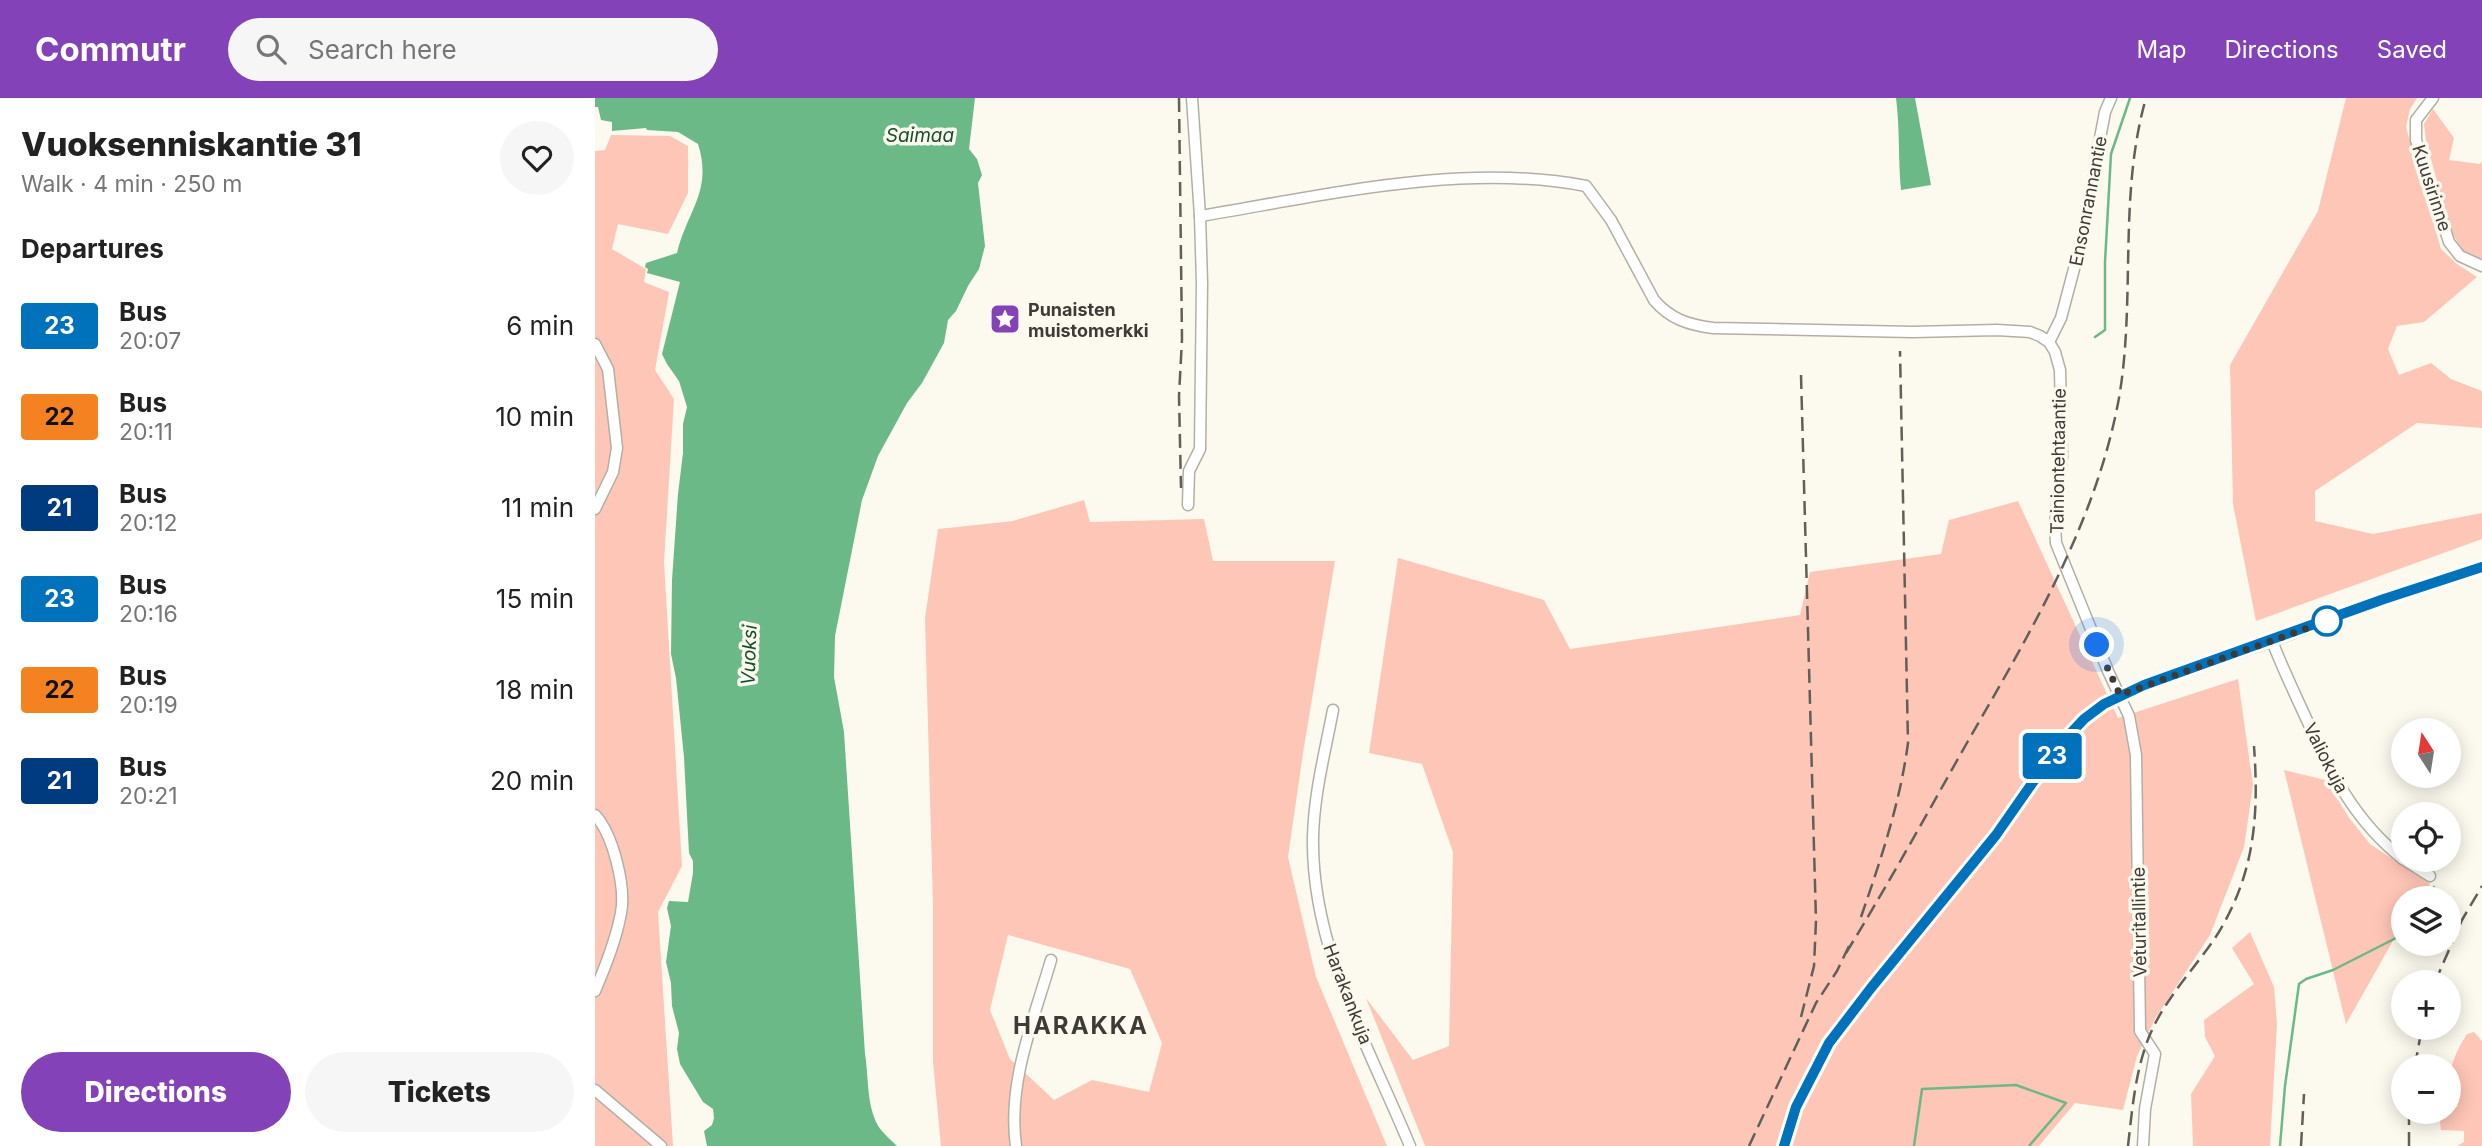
<!DOCTYPE html>
<meta charset="utf-8">
<style>
:root{--surface:#fff;--page:#f6f6f6;--text:#222;--muted:#767676;--accent:#8342b7}
body{margin:0;font-family:Inter,sans-serif;background:var(--page);color:var(--text);height:100vh;display:flex;flex-direction:column;font-size:26px;white-space:nowrap}
*{box-sizing:border-box;margin:0}
p{font-size:23px;color:var(--muted)}
.icon{flex:none;width:38px;height:38px;fill:none;stroke:currentColor;stroke-width:2;stroke-linecap:round;stroke-linejoin:round}
.map{position:relative;flex:1;overflow:hidden}
.drawer{display:flex;flex-direction:column;background:var(--surface);width:595px}
.drawer>*{flex:none}
.badge{padding:0 14px;border-radius:5px;font-size:24px;line-height:46px}
.needle{width:46px;rotate:348deg}
.fabs{position:absolute;left:1796px;top:620px;display:grid;gap:14px}
.fabs a{display:grid;place-items:center;width:70px;height:70px;border-radius:50%;background:var(--surface);box-shadow:0 4px 18px #0003;font-size:35px}
.you{position:absolute;width:35px;height:35px;margin:-18px;border:5px solid #fff;border-radius:50%;background:#1a73e8;box-shadow:0 0 0 10px #1a73e833}
.map>.badge{position:absolute;translate:-50% -50%;box-shadow:0 0 0 4px #fff}
h2{padding:0 21px;font-size:26px;line-height:63px}
.round{display:grid;place-items:center;flex:none;width:74px;height:74px;border-radius:37px;background:var(--page)}
.summary{display:flex;align-items:center;justify-content:space-between;height:119px;padding:0 21px}
h1{font-size:33px;font-weight:800;line-height:52px}
.button{display:flex;gap:14px;margin-top:auto;padding:14px 21px}
.button a{flex:1;height:80px;border-radius:42px;background:var(--accent);color:#fff;font-size:28px;font-weight:800;line-height:80px;text-align:center}
.button a+a{background:var(--page);color:var(--text)}
ul{padding:0;list-style:none}
li{display:flex;align-items:center;gap:21px;height:91px;padding:0 21px}
li div{flex:1}
li b{display:block;font-size:26px}
li em{font-style:normal}
li .badge{min-width:77px;font-weight:700;text-align:center}
header{display:flex;align-items:center;gap:42px;box-sizing:border-box;height:98px;padding:0 35px;background:var(--accent);color:#fff}
header strong{font-size:33px}
nav{display:flex;gap:38px;margin-inline-start:auto;font-size:24px}
.search{width:490px;height:63px;background:var(--page);display:flex;align-items:center;gap:18px;box-sizing:border-box;padding:0 24px;border-radius:38px;color:var(--muted);font-size:26px}
main{display:flex;flex:1;min-height:0}
.map>svg:first-child{display:block}
.green{fill:#fec6b7;fill-rule:evenodd}
.water{fill:#6bb987}
.lines{fill:none;stroke-linecap:round;stroke-linejoin:round}
.stream{stroke:#6bb987;stroke-width:2.5}
.minor-casing{stroke:#b2b0a5;stroke-width:13}
.minor{stroke:#fff;stroke-width:10}
.rail{stroke:#605f5a;stroke-width:2.5;stroke-dasharray:14 7;stroke-linecap:butt}
.line-casing{stroke:#fff;stroke-width:16}
.line{stroke:#0072bc;stroke-width:10}
.walk{stroke:#3c3b37;stroke-width:7;stroke-dasharray:0 12.6}
.stop-dot{fill:#fff;stroke:#0072bc;stroke-width:3.5}
.labels{text-anchor:middle;dominant-baseline:central;stroke-width:7;stroke-linejoin:round;paint-order:stroke}
.street-label{font-size:18px;fill:#3c3b37;stroke:#fcfaee}
.poi-label{font-size:18px;font-weight:bold;fill:#3c3b37;stroke:#fcfaee;text-anchor:start}
.water-label{font-size:19px;font-style:italic;fill:#134e2e;stroke:#fcfaee}
.district-label{font-size:24px;font-weight:bold;letter-spacing:2px;fill:#3c3b37;stroke:#fcfaee}
</style>
<header>
<strong>Commutr</strong>
<div class="search"><svg class="icon" aria-label="search" viewBox="0 0 24 24"><circle cx="10" cy="10" r="6"/><path d="M15 15l6 6"/></svg>Search here</div>
<nav><a>Map</a><a>Directions</a><a>Saved</a></nav>
</header>
<main>
<section class="drawer">
<div class="summary"><div><h1>Vuoksenniskantie 31</h1><p>Walk · 4 min · 250 m</p></div><a class="round"><svg class="icon" aria-label="heart" viewBox="0 0 24 24"><path d="M12 20l-8-8c-3-5 5-10 8-4 3-6 11-1 8 4z"/></svg></a></div>
<h2>Departures</h2>
<ul>
<li><span class="badge" style="background:#0072bc;color:#fff">23</span><div><b>Bus</b><p>20:07</p></div><em>6 min</em></li>
<li><span class="badge" style="background:#f58220;color:#111">22</span><div><b>Bus</b><p>20:11</p></div><em>10 min</em></li>
<li><span class="badge" style="background:#003b80;color:#fff">21</span><div><b>Bus</b><p>20:12</p></div><em>11 min</em></li>
<li><span class="badge" style="background:#0072bc;color:#fff">23</span><div><b>Bus</b><p>20:16</p></div><em>15 min</em></li>
<li><span class="badge" style="background:#f58220;color:#111">22</span><div><b>Bus</b><p>20:19</p></div><em>18 min</em></li>
<li><span class="badge" style="background:#003b80;color:#fff">21</span><div><b>Bus</b><p>20:21</p></div><em>20 min</em></li>
</ul>
<div class="button"><a>Directions</a><a>Tickets</a></div>
</section>
<div class="map">
<svg width="1887" height="1048" viewBox="0 0 1887 1048">
<rect width="100%" height="100%" fill="#fcfaee"/>
<g class="green">
<path d="M1751,0H1822L1815,11L1811,29L1846,151L1862,166L1882,179L1829,224L1802,228L1793,251L1804,277L1836,265L1856,281L1887,293V330L1822,325L1720,393V423L1778,436L1887,415V441L1661,523L1638,406L1635,267L1723,113Z"/>
<path d="M1838,11L1859,40L1854,62L1885,66L1887,63V161L1869,154L1856,134L1831,43L1829,26Z"/>
<path d="M16,37L75,38L93,48V95L73,136L23,126L17,151L51,171L49,184L74,194L60,272L79,301L69,464L87,768L63,814L78,1048H0V53L10,52Z"/>
<path d="M489,402L495,424L609,421L618,463H740L708,655L693,759L721,879L792,1048H346L338,964V807L330,520L343,431L418,423ZM413,837L535,871L567,945L554,994L497,982L459,1002L415,961L395,912Z"/>
<path d="M1423,403L1523,620L1643,581L1658,687L1649,749L1615,837L1560,921L1542,958L1528,1012L1480,1005L1444,1048H830L771,900L818,962L854,948L858,754L827,666L774,655L803,460L949,502L975,551L1205,517L1215,474L1346,456L1354,422Z"/>
<path d="M1689,672L1730,682L1755,721L1775,746L1835,786L1825,800H1808V825L1751,926Z"/>
<path d="M1655,834L1679,889L1682,926L1675,1048H1598L1596,996L1620,958L1610,939L1609,922L1659,886L1637,850Z"/>
<path d="M1879,934L1887,943V1048H1862L1869,1044V1033L1846,1032L1844,1016L1853,1013V1009L1860,1010L1863,1008C1846,985 1858,958 1872,936Z"/>
</g>
<g class="water">
<path d="M0,0H380L374,51L382,61L387,77L383,85L390,148L384,171L373,188L361,213L353,222L349,245L327,285L312,305L283,358L267,402L240,538L239,579L249,634L270,956C274,980 271,1012 286,1032C291,1038 297,1043 302,1048H112L109,1033L117,1027L119,1020L118,1011L108,1004L85,966L82,951L84,935L77,908L76,885L71,864L76,828L72,810L74,803L93,804L98,775V763L94,755L89,659L81,580L76,556L77,482L83,396L88,355V326L92,309L84,283L72,266L67,256L85,184L52,175L53,171L50,169L51,165L82,155C92,113 118,93 103,46L83,34L52,32L51,30L17,33V24L6,22L3,9H0Z"/>
<path d="M1301,0H1320L1336,87L1306,92C1303,61 1305,31 1301,0Z"/>
</g>
<g class="lines">
<g class="stream">
<path d="M1500,239L1510,232V164L1516,56L1535,0"/>
<path d="M1831,800L1839,789"/>
<path d="M1319,1048L1327,991L1421,987L1471,1005L1434,1048"/>
<path d="M1685,1048L1690,988L1704,886L1711,881L1738,872L1805,838L1808,834"/>
</g>
<g class="minor-casing">
<g id="minor">
<path d="M597,0L605,118"/>
<path d="M1838,0L1821,22V42L1854,144L1865,158L1887,168"/>
<path d="M1454,244L1466,220L1492,122L1502,56L1510,14L1516,0"/>
<path d="M0,246L13,271L22,350L18,374L0,411"/>
<path d="M593,407L594,373L605,351L607,185L605,118C727,98 868,64 991,88L1016,122L1059,202C1075,221 1094,227 1118,230L1318,234L1402,232L1435,234L1445,238L1454,244L1460,254L1465,272L1467,358L1460,427L1461,445L1513,573L1534,618L1541,657L1545,933L1560,956L1550,1011L1548,1048"/>
<path d="M1677,543C1687,569 1699,594 1710,618C1735,673 1759,723 1808,761"/>
<path d="M738,612C730,654 719,696 718,739C716,849 774,949 815,1048"/>
<path d="M0,717C18,736 31,789 26,815C21,842 11,867 0,893"/>
<path d="M1808,761L1835,778"/>
<path d="M0,992L66,1048"/>
<path d="M421,1048C412,985 439,921 456,862"/>
<path d="M1189,1048L1201,1009L1234,945L1276,890L1401,737L1461,651L1489,621L1509,606L1549,587L1677,543L1789,501L1887,469"/>
</g>
</g>
<use href="#minor" class="minor"/>
<g class="rail">
<path d="M584,0L587,241L584,298L586,390"/>
<path d="M1206,277L1221,823L1219,868L1206,919"/>
<path d="M1266,819C1286,761 1305,705 1313,645L1305,253"/>
<path d="M1251,855C1294,785 1333,714 1373,643C1435,535 1501,425 1524,300C1541,201 1523,98 1551,0"/>
<path d="M1840,884L1867,822L1887,788"/>
<path d="M1820,968L1827,929"/>
<path d="M1154,1048L1221,905L1242,873L1254,848"/>
<path d="M1533,1048C1537,1013 1540,977 1552,944C1567,903 1599,872 1622,837C1660,776 1664,717 1659,648"/>
<path d="M1706,1048L1709,996"/>
<path d="M1814,1048V1013"/>
</g>
</g>
<g class="lines">
<g class="line-casing">
<path id="line" d="M1189,1048L1201,1009L1234,945L1276,890L1401,737L1461,651L1489,621L1509,606L1549,587L1789,501L1887,469"/>
</g>
<use href="#line" class="line"/>
<path class="walk" d="M1502,547L1525,597L1743,519L1732,523"/>
</g>
<defs>
<g id="sight-square" transform="scale(1.575)"><rect x="-9" y="-9" width="18" height="18" rx="4" fill="#8342b7" stroke="#fcfaee"/><path d="M0-6L1.8-2.2L6-1.7L2.9 1.2L3.7 5.4L0 3.3L-3.7 5.4L-2.9 1.2L-6-1.7L-1.8-2.2Z" fill="#fff"/></g>
</defs>
<g fill-rule="evenodd">
<use href="#sight-square" x="410" y="221"/>
</g>
<circle class="stop-dot" cx="1732" cy="523" r="14"/>
<g class="labels">
<g class="street-label">
<text transform="translate(1837 90) rotate(72)">Kuusirinne</text>
<text transform="translate(1493 103) rotate(-79)">Ensonrannantie</text>
<text transform="translate(1463 363) rotate(-89)">Tainiontehtaantie</text>
<text transform="translate(1731 660) rotate(63)">Valiokuja</text>
<text transform="translate(1544 824) rotate(-91)">Veturitallintie</text>
<text transform="translate(753 896) rotate(69)">Harakankuja</text>
</g>
<g class="poi-label">
<text x="433" y="211">Punaisten<tspan x="433" dy="21">muistomerkki</tspan></text>
</g>
<g class="water-label">
<text x="325" y="37">Saimaa</text>
<text transform="translate(154 557) rotate(-88)">Vuoksi</text>
</g>
<g class="district-label">
<text x="486" y="927">HARAKKA</text>
</g>
</g>
</svg>
<div class="fabs">
<a><svg class="needle" viewBox="-14 -14 28 28"><path d="M0-13l5 13h-10z" fill="#e53935"/><path d="M0 13l5-13h-10z" fill="#767676"/></svg></a>
<a><svg class="icon" aria-label="locate" viewBox="0 0 24 24"><circle cx="12" cy="12" r="6"/><path d="M12 2v4M12 18v4M2 12h4M18 12h4"/></svg></a>
<a><svg class="icon" aria-label="layers" viewBox="0 0 24 24"><path d="M12 4l9 5-9 5-9-5zM3 14l9 5 9-5"/></svg></a>
<a>+</a>
<a>−</a>
</div>
<div class="you" style="left:1502px;top:547px"></div>
<b class="badge" style="left:1457px;top:658px;background:#0072bc;color:#fff">23</b>
</div>
</main>
